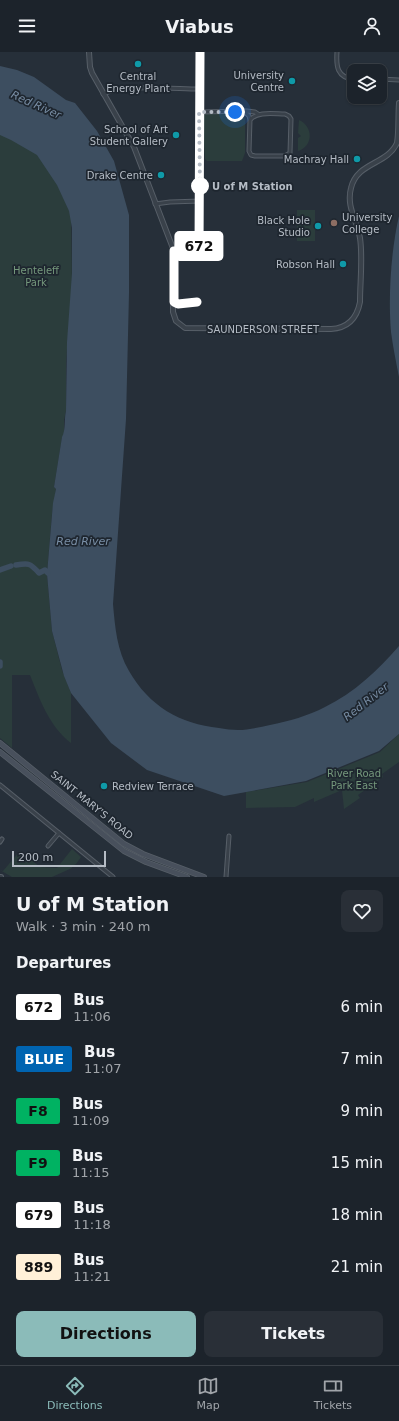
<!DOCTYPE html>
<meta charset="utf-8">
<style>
:root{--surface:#1c232b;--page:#292f37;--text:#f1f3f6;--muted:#a0a4a9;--line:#3a4047;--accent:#8bbbb9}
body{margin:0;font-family:"DejaVu Sans",sans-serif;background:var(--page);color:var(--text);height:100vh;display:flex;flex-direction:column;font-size:15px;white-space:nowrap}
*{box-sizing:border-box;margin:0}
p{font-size:13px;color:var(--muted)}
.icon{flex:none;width:22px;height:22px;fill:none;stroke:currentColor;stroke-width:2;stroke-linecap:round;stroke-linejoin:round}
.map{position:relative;height:825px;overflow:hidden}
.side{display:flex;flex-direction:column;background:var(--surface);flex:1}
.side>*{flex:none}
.badge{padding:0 8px;border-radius:3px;font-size:14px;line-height:26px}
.buttons{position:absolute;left:347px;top:12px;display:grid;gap:8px}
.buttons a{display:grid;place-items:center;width:40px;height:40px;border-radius:8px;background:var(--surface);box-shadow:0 1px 3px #0004,0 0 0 1px var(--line);font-size:20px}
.scale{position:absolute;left:12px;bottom:10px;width:94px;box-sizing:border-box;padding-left:4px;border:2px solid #b5bcc5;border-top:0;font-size:11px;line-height:14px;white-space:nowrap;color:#b5bcc5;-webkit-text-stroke:3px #1e262f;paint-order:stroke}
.you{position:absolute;width:20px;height:20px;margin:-10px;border:3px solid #fff;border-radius:50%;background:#1a73e8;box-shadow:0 0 0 6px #1a73e833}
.map>.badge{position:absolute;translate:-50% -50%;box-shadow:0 0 0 2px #fff}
h2{padding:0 16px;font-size:15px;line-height:36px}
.round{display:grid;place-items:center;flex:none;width:42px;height:42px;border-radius:8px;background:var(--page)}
.headline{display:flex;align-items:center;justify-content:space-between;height:68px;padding:0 16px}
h1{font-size:19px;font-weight:800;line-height:30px}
.cta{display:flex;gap:8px;margin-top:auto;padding:8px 16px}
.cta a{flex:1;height:46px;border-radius:8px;background:var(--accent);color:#111;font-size:16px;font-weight:800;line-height:46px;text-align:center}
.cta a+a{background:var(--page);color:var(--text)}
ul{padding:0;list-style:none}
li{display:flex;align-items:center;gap:12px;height:52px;padding:0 16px}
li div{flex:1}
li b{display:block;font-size:15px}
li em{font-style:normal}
li .badge{min-width:44px;font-weight:700;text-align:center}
header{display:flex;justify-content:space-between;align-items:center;height:52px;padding:0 16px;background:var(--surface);font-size:18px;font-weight:800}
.tab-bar{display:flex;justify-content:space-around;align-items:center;height:56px;border-top:1px solid var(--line);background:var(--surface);font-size:11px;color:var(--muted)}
.tab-bar a{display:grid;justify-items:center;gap:2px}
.tab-bar .on{color:var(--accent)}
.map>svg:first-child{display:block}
.green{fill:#2b3d3c}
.water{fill:#3d4e60}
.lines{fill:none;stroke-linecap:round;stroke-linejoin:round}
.river{stroke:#3d4e60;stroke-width:5.5}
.minor-casing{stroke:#575f68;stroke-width:5}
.tertiary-casing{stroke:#575f68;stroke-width:6}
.secondary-casing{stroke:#575f68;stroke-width:6}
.minor{stroke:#39414a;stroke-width:3}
.tertiary{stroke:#39414a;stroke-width:4}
.secondary{stroke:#48505c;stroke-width:4.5}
.line-casing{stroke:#fff;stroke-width:9}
.line{stroke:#fff;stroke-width:6}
.walk{stroke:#b5bcc5;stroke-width:4;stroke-dasharray:0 7.2}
.culture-dot{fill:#0f9aa8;stroke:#1e262f;stroke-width:1.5}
.stop-dot{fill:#fff;stroke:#fff;stroke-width:2}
.education-dot{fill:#8d6e63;stroke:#1e262f;stroke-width:1.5}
.labels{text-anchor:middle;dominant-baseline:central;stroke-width:3.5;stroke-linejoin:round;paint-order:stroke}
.poi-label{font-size:10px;fill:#b5bcc5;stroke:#1e262f;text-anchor:end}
.stop-label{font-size:10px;font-weight:bold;fill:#b5bcc5;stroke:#1e262f;text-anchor:start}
.park-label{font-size:10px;fill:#75987c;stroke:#1e262f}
.street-label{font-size:10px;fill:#b5bcc5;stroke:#1e262f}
.water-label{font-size:11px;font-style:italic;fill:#798ea5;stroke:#1e262f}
</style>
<header><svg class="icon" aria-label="menu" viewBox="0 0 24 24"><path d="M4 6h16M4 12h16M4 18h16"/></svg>Viabus<svg class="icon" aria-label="person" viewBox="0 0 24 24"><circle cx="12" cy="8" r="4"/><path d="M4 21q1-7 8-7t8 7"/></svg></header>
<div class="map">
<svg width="399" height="825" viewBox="0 0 399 825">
<rect width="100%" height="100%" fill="#262f39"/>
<g class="green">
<path d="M205,62H242L245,67V101L242,109H207L205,107L204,95L203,91V65Z"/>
<path d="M299,68C313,74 314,94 298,99V86L301,84L298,81Z"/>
<path d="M0,79L34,97L50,116L71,163L72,234L66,310V359L64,368V382L62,386L54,435L56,437L52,462L47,522L52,579L62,618L71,641V691C49,674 40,648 30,623H12V696L0,686Z"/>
<rect x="297" y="158" width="18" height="31"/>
<path d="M399,682V710L382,722L383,725L358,743L360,746L344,757L342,738L314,750V746L295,755L246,756V740L307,730L380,700Z"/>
<path d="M72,797L81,805L76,812L72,814V816L52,825H12L0,818L3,819L20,799L40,815L57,816Z"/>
</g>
<g class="water">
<path d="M0,14L17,18L34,25L66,48L75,51L97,79L114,109L129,163V241L126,367L113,552C115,575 117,599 129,619C149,654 180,672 219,676C225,677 232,678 238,678C248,678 260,675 270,673C289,669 308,664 325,655C354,641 378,618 399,594V682L379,699L306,729L224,744L147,718L111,691L71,641L64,624L52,579L47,522L53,451L56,437L54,435L62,385C66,378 64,367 66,359L67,290L72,221V176L69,159L57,133L37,103L11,88L0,83Z"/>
<path d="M399,164V325C396,310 393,295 391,280C388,245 391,198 399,164Z"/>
</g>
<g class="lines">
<g class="river">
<path d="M16,513C29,511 30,511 39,521L45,518L48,521"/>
<path d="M0,518L11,514"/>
<path d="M0,610V614"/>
</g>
<g class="minor-casing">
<g id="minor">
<path d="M337,0C336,14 337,26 354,27"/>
<path d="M380,27L399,28"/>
<path d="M103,42C124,32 175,37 199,37"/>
<path d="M199,60L247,59L255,60L258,62"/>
<path d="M245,60L249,64L250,68L249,99L251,103L255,104H285L290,101L291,67L289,64L285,62C274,62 257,59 250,68"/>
<path d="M155,152L170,150L200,149"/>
<path d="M199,198L200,0"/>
<path d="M0,733L113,825"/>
<path d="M0,790L2,787"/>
<path d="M48,794L59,781"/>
<path d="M226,825L229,784"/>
</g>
</g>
<g class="tertiary-casing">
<g id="tertiary">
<path d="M89,0L90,15L92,21L134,95L174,199L173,260L176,269L185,276L331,277C348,276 357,266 360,250C360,230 363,206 360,186C357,168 346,155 351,136C357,110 387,113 397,91C399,79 398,64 399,51"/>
<path d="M0,825H1"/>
</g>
</g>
<g class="secondary-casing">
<g id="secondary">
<path d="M0,691L124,792L143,802L204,825"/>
<path d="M0,700L124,799L146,810L187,825"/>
</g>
</g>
<use href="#minor" class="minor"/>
<use href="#tertiary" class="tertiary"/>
<use href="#secondary" class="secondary"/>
</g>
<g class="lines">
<g class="line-casing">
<path id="line" d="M197,250L178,252L174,250V199L199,198L200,0"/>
</g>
<use href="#line" class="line"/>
<path class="walk" d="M200,134L199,60H235"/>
</g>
<g class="culture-dot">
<circle cx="138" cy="12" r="4"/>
<circle cx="292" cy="29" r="4"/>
<circle cx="176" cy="83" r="4"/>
<circle cx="357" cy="107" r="4"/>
<circle cx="161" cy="123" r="4"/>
<circle cx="318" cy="174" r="4"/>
<circle cx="343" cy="212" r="4"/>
<circle cx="104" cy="734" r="4"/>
</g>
<circle class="stop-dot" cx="200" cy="134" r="8"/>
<circle class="education-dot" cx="334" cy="171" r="4"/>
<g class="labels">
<g class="poi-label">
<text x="284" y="23">University<tspan x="284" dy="12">Centre</tspan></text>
<text x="138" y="24" text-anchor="middle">Central<tspan x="138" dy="12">Energy Plant</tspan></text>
<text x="168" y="77">School of Art<tspan x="168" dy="12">Student Gallery</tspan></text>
<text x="349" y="107">Machray Hall</text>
<text x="153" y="123">Drake Centre</text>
<text x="342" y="165" text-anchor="start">University<tspan x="342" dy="12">College</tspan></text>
<text x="310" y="168">Black Hole<tspan x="310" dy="12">Studio</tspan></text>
<text x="335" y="212">Robson Hall</text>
<text x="112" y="734" text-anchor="start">Redview Terrace</text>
</g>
<g class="stop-label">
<text x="212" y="134">U of M Station</text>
</g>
<g class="park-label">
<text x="36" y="218">Henteleff<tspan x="36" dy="12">Park</tspan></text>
<text x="354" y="721">River Road<tspan x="354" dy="12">Park East</tspan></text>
</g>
<g class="street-label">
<text x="263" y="277">SAUNDERSON STREET</text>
<text transform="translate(92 753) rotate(39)">SAINT MARY'S ROAD</text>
</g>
<g class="water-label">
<text transform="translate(36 53) rotate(24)">Red River</text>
<text x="83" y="489">Red River</text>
<text transform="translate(366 650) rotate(-38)">Red River</text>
</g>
</g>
</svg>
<div class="buttons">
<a><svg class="icon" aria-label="layers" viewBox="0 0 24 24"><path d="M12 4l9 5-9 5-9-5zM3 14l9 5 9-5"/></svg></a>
</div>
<div class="scale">200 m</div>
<div class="you" style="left:235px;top:60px"></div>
<b class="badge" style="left:199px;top:194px;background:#fff;color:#111">672</b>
</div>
<section class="side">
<div class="headline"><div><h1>U of M Station</h1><p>Walk · 3 min · 240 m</p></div><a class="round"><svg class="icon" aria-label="heart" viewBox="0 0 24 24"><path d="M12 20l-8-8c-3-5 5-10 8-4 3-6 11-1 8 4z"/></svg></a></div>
<h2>Departures</h2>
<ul>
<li><span class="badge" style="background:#fff;color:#111">672</span><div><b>Bus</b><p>11:06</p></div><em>6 min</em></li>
<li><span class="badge" style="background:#0064b1;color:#fff">BLUE</span><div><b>Bus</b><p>11:07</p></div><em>7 min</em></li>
<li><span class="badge" style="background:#00b262;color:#111">F8</span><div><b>Bus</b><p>11:09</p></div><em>9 min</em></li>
<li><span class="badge" style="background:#00b262;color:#111">F9</span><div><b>Bus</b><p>11:15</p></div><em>15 min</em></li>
<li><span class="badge" style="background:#fff;color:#111">679</span><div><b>Bus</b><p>11:18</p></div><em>18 min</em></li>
<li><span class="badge" style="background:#fff0d8;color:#111">889</span><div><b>Bus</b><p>11:21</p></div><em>21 min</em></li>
</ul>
<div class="cta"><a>Directions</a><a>Tickets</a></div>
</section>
<nav class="tab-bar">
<a class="on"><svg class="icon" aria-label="directions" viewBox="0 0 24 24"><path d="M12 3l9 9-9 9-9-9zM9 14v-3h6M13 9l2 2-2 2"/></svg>Directions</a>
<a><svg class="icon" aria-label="map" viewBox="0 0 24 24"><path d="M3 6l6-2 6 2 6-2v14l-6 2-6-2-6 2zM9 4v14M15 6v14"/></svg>Map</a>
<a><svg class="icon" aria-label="tickets" viewBox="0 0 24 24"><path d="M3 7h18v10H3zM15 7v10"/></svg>Tickets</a>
</nav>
